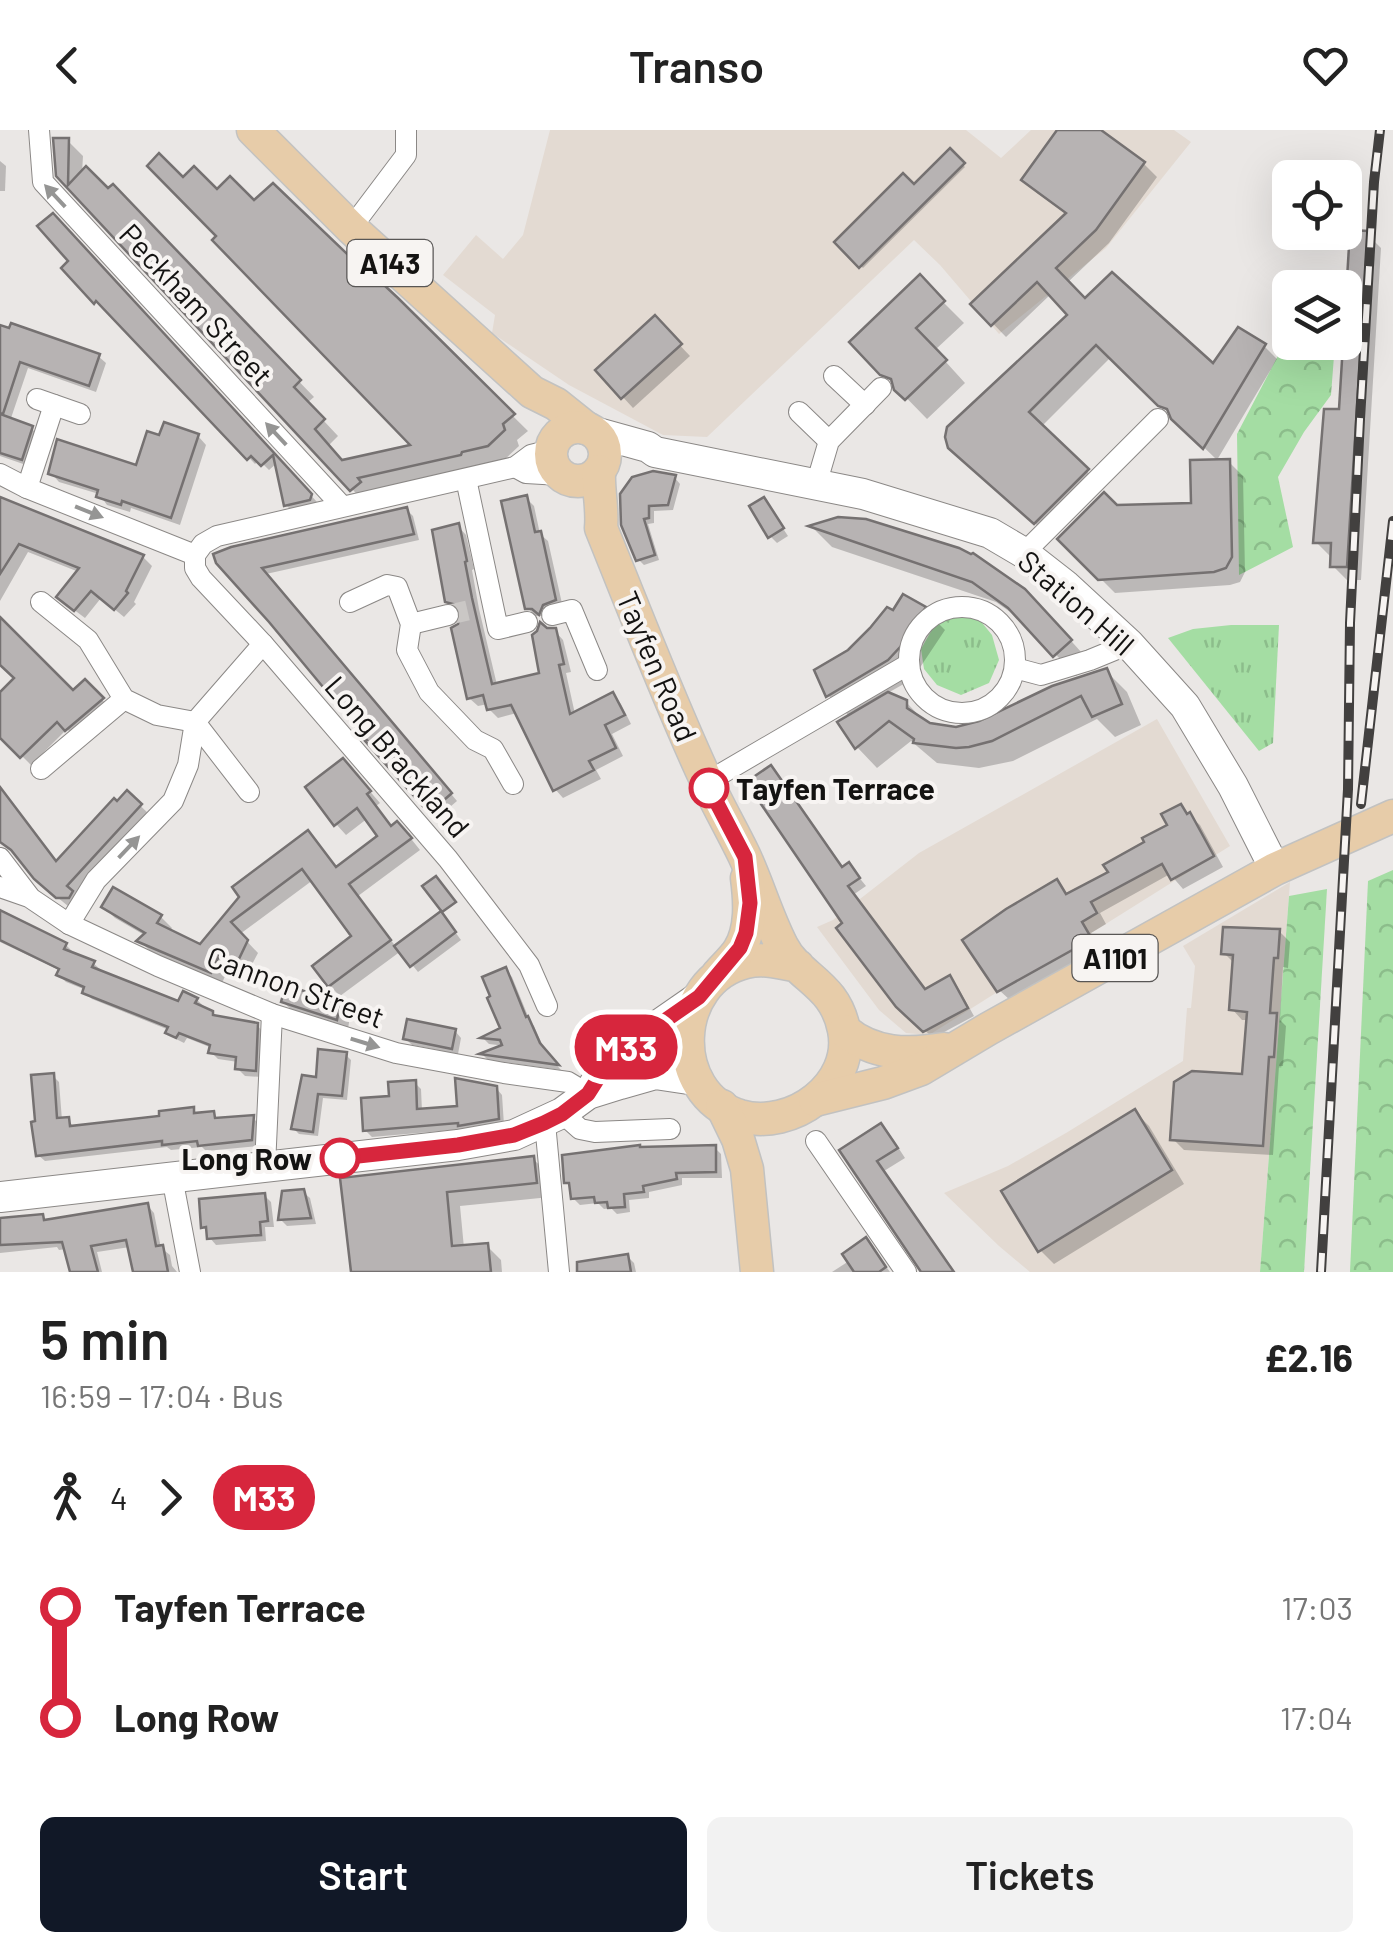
<!DOCTYPE html>
<meta charset="utf-8">
<style>
:root{--surface:#fff;--page:#f2f2f2;--text:#222;--muted:#767676;--accent:#111827}
body{margin:0;font-family:Barlow,sans-serif;background:var(--page);color:var(--text);height:100vh;display:flex;flex-direction:column;font-size:38px;white-space:nowrap}
*{box-sizing:border-box;margin:0}
p{font-size:32px;color:var(--muted)}
.icon{flex:none;width:55px;height:55px;fill:none;stroke:currentColor;stroke-width:2;stroke-linecap:round;stroke-linejoin:round}
.map{position:relative;height:1142px;overflow:hidden}
.side{display:flex;flex-direction:column;background:var(--surface);flex:1}
.side>*{flex:none}
.badge{padding:0 20px;border-radius:32px;font-size:35px;line-height:65px}
.fabs{position:absolute;left:1272px;top:30px;display:grid;gap:20px}
.fabs a{display:grid;place-items:center;width:90px;height:90px;border-radius:15px;background:var(--surface);box-shadow:0 10px 40px #0002;font-size:50px}
.map>.badge{position:absolute;translate:-50% -50%;box-shadow:0 0 0 5px #fff}
.legs{display:flex;align-items:center;gap:15px;height:110px;padding:0 40px;font-size:32px}
.legs p{margin-inline-start:auto}
.overview{display:flex;align-items:center;justify-content:space-between;height:170px;padding:0 40px}
h1{font-size:55px;font-weight:600;line-height:75px}
.action{display:flex;gap:20px;margin-top:auto;padding:20px 40px}
.action a{flex:1;height:115px;border-radius:15px;background:var(--accent);color:#fff;font-size:40px;font-weight:600;line-height:115px;text-align:center}
.action a+a{background:var(--page);color:var(--text)}
ul{padding:0 40px;list-style:none}
li{display:flex;align-items:center;gap:35px;height:110px;font-size:38px}
li i{display:grid;place-items:center;width:15px;height:100%;margin:0 12px;background:currentColor}
li i::after{content:'';width:25px;height:25px;margin:-12px;border:8px solid;border-radius:50%;background:var(--surface)}
li p{margin-inline-start:auto}
li:first-child i{background:linear-gradient(#0000 50%,currentColor 0)}
li:last-child i{background:linear-gradient(currentColor 50%,#0000 0)}
header{display:flex;justify-content:space-between;align-items:center;height:130px;padding:0 40px;background:var(--surface);font-size:45px;font-weight:600}
.map>svg:first-child{display:block}
.built{fill:#e3dad2}
.grass{fill:url(#grass-tufts)}
.forest{fill:url(#forest-crowns)}
.shadow{fill:#0003}
.building{fill:#b7b3b3;stroke:#757171;stroke-width:2.5}
.lines{fill:none;stroke-linecap:round;stroke-linejoin:round}
.street-tunnel{stroke:#cac7c5;stroke-width:20;stroke-dasharray:20 10;stroke-linecap:butt}
.street-casing{stroke:#8b8886;stroke-width:22}
.secondary-casing{stroke:#8b8886;stroke-width:32}
.primary-casing{stroke:#c2c2c1;stroke-width:35}
.street{stroke:#fff;stroke-width:20}
.secondary{stroke:#fff;stroke-width:30}
.primary{stroke:#e7cca9;stroke-width:32}
.rail-casing{stroke:#42403f;stroke-width:10}
.rail{stroke:#f7f4f2;stroke-width:6;stroke-dasharray:19;stroke-linecap:butt}
.oneway{fill:#959594}
.line-1-casing{stroke:#fff;stroke-width:22}
.line-1{stroke:#d7263d;stroke-width:15}
.stop-1-dot{fill:#fff;stroke:#d7263d;stroke-width:5}
.labels{text-anchor:middle;dominant-baseline:central;stroke-width:8;stroke-linejoin:round;paint-order:stroke}
.shield{fill:#f7f4f2;stroke:#585655;stroke-width:2.5}
.shield-label{font-size:28px;font-weight:bold;fill:#141312}
.street-label{font-size:30px;fill:#141312;stroke:#f7f4f2}
.stop-label{font-size:30px;font-weight:bold;fill:#141312;stroke:#f7f4f2;text-anchor:start}
</style>
<header><svg class="icon" aria-label="back" viewBox="0 0 24 24"><path d="M15 5l-7 7 7 7"/></svg>Transo<svg class="icon" aria-label="heart" viewBox="0 0 24 24"><path d="M12 20l-8-8c-3-5 5-10 8-4 3-6 11-1 8 4z"/></svg></header>
<div class="map">
<svg width="1393" height="1142" viewBox="0 0 1393 1142">
<defs>
<pattern id="grass-tufts" width="24" height="20" patternUnits="userSpaceOnUse" patternTransform="scale(2.5)"><rect width="24" height="20" fill="#a4dda3"/><path d="M3 7l-1-3M5 7V3M7 7l1-3M15 17l-1-3M17 17v-4M19 17l1-3" fill="none" stroke="#8cbd8b"/></pattern>
<pattern id="forest-crowns" width="20" height="18" patternUnits="userSpaceOnUse" patternTransform="scale(2.5)"><rect width="20" height="18" fill="#a4dda3"/><path d="M2 6a3 3 0 1 1 6 0M12 15a3 3 0 1 1 6 0" fill="none" stroke="#8cbd8b"/></pattern>
</defs>
<rect width="100%" height="100%" fill="#eae7e5"/>
<g class="built">
<path d="M550,0H966L1001,28L1031,0H1174L1191,12L1106,118L999,204L940,135L914,110L707,307L663,305L569,255L492,203L495,185L443,145L476,105L503,129L523,105Z"/>
<path d="M1157,589L1230,716L929,905L906,903L879,880L817,797L833,790L919,723Z"/>
<path d="M1290,752L1260,1142H1030L999,1116L944,1063L1008,1036L1066,1003L1183,931L1187,878H1191L1195,836L1183,816Z"/>
</g>
<g class="grass">
<path d="M955,486L979,489L992,505L999,530L989,553L961,565L937,555L924,539L921,519L934,496Z"/>
<path d="M1231,495H1279L1273,613L1259,621L1168,508L1193,499Z"/>
</g>
<g class="forest">
<path d="M1290,203V212L1335,213L1331,265L1304,302L1278,347L1293,417L1239,445L1237,304Z"/>
<path d="M1393,740V1142H1350L1368,751Z"/>
<path d="M1327,759L1304,1142H1260L1289,766Z"/>
</g>
<g class="shadow">
<path d="M1060,0H1097L1144,34L1157,47L1109,113L1067,153L1085,171L1213,237L1264,216L1277,229L1217,330L1111,227L1041,297L1100,354L1048,405L964,330L1071,185L1051,164L1006,207L974,174L1068,85L1037,63L1024,50Z"/>
<path d="M68,11L83,26L82,43L108,62L112,58L314,267L307,273L338,306L328,316L342,332L415,317L219,106L183,51L254,74L367,146L396,170L528,301L517,310L519,316L504,330L367,375L59,45Z"/>
<path d="M950,22L965,37L863,138L837,112L914,58Z"/>
<path d="M0,31L6,36L5,61H0Z"/>
<path d="M59,92L317,372L316,376L293,382L286,375L277,333L269,340L259,330L255,334L104,176L102,178L65,138L72,131Z"/>
<path d="M1367,104L1381,118L1361,450H1347L1333,436V426H1330L1316,412L1341,282Z"/>
<path d="M919,148L964,193L935,220L965,253L927,289L852,212Z"/>
<path d="M655,189L690,226L633,278L598,240Z"/>
<path d="M0,198L98,226L106,233L96,262L28,238L10,291L31,298L39,306L29,336L0,326Z"/>
<path d="M198,306L206,315L180,395L131,378L130,382L107,375L99,364L59,352L51,343L137,338L161,308Z"/>
<path d="M1229,332L1243,346L1245,442L1240,452L1230,455L1115,463L1061,409L1116,377L1193,376Z"/>
<path d="M642,346L675,348L680,354L673,380L654,381V393L648,394L659,430L644,435L638,429Z"/>
<path d="M526,368L534,376L540,404L548,411L563,478L542,486H535L527,477Z"/>
<path d="M0,369L143,427L152,436L134,472L136,474L124,487L101,468L85,488L69,476L79,442L28,422L0,471Z"/>
<path d="M764,370L788,406L777,413L770,406Z"/>
<path d="M407,380L413,386L419,410L266,444L457,671L437,688L216,425Z"/>
<path d="M838,389L1046,483L1091,533L1076,546L1027,494L996,472L832,417L813,398Z"/>
<path d="M458,396L466,405L474,439L472,440L479,479L497,555L542,544L555,501L563,510L571,542L566,543L575,584L613,565L621,574L631,594L612,604L623,626L596,640L601,649L563,668L555,659L517,583L498,588L489,579L488,574L478,576L469,568L460,496L464,482L456,479L447,470Z"/>
<path d="M924,479L945,500L921,536L909,551L886,564L906,572L927,594L957,599L980,594L1106,541L1127,562L1141,595L1115,607L1097,589L1013,631L979,638L937,633L911,611L877,638L857,617L850,587L828,565L850,522L894,483Z"/>
<path d="M0,490L73,564L85,552L111,579L76,608L67,599L31,635L0,604V566L17,548L0,531Z"/>
<path d="M771,638L843,739L849,735L866,756L853,765L926,861L949,848L957,856L974,886L933,908L898,875L846,794Z"/>
<path d="M353,642L380,673L376,676L392,698L408,705L420,720L358,766L396,817L447,791L461,810L418,842L401,821L340,866L330,856L355,807L313,750L240,804L258,823L248,842L231,833L222,853L150,821L140,811L146,806L115,788L104,777L161,787L172,798L169,802L200,817L308,703L337,739L381,706L368,688L346,705L336,694Z"/>
<path d="M0,657L57,733L127,663L150,685L78,776H68L46,758L0,708Z"/>
<path d="M1180,677L1200,695L1223,737L1183,759L1170,744L1100,783L1106,794L1091,803L1101,820L1010,870L999,860L1057,752L1069,766L1111,743L1170,696Z"/>
<path d="M0,783L66,815L73,822L72,824L93,833L101,840L180,874L197,870L217,888L257,895L264,903L262,947L245,946L237,938L238,932L218,929L211,922L212,918L187,908L184,913L176,909L169,900L92,869L85,862L86,860L66,852L59,845L61,841L0,812Z"/>
<path d="M1279,801L1290,812L1288,838L1283,837L1280,890L1286,896L1283,936H1279L1273,1025L1184,1020L1173,1009L1245,947L1248,890H1242L1232,879L1235,834L1224,823Z"/>
<path d="M506,840L512,847L530,891L534,896L546,923L561,940L488,930L483,925L506,916L489,914L484,909L503,899Z"/>
<path d="M283,872L339,875L350,886L348,899L294,882Z"/>
<path d="M455,901L461,908L458,924L412,915L406,909Z"/>
<path d="M346,925L351,930L347,970L323,968L318,1006L299,1004L294,999L318,950Z"/>
<path d="M53,946L59,952L62,990L68,989L74,998L162,988L193,980L199,985L213,984L220,990L253,988L259,994L258,1016L206,1021L202,1017L171,1020L167,1017L45,1031L38,1025Z"/>
<path d="M415,953L421,959L422,981L460,979L496,958L502,965L504,995L467,1001L464,999L372,1007L365,1000Z"/>
<path d="M1135,982L1149,996L1184,1054L1054,1134L1040,1120Z"/>
<path d="M881,996L890,1005L905,1028L884,1041L954,1142H922L843,1021Z"/>
<path d="M715,1018L721,1024L722,1048H682V1055L649,1062V1068L629,1070L630,1082L617,1084L611,1078L604,1079L598,1073L580,1075L573,1068L572,1057L567,1052Z"/>
<path d="M533,1029L548,1043L550,1067L460,1076L464,1118L487,1116L501,1130L502,1142H354L343,1051Z"/>
<path d="M303,1062L310,1068L316,1094L287,1096L280,1089Z"/>
<path d="M264,1065L271,1072L274,1097H265L266,1111L216,1115L210,1108L209,1102L204,1096Z"/>
<path d="M147,1075L154,1083L161,1118L170,1125L172,1136L177,1142H134L130,1117L97,1122L102,1142H72L66,1119L59,1120L57,1117L0,1123V1091L42,1087L48,1092Z"/>
<path d="M874,1120L890,1142H832L849,1131Z"/>
<path d="M627,1126L634,1133L636,1142H606Z"/>
</g>
<g class="building">
<path d="M1057,0H1101L1145,32L1096,100L1056,138L1085,168L1112,142L1213,233L1238,197L1266,214L1203,319L1171,289L1167,279L1158,276L1096,215L1029,282L1089,339L1034,394L948,318L945,307L947,297L1067,185L1037,152L991,196L970,174L1066,83L1021,50Z"/>
<path d="M53,8H69L68,55L86,36L108,58L113,54L301,250L294,257L325,289L315,299L342,330L410,315L212,110L216,106L147,36L159,23L183,47L194,36L217,59L230,46L254,70L273,53L367,143L369,141L398,168L515,284L503,294L505,300L488,316L462,322L461,325L358,348L361,352L350,361L56,46Z"/>
<path d="M950,18L965,33L859,138L834,112L903,43L914,54Z"/>
<path d="M53,83L312,364L310,370L284,376L273,325L261,336L251,326L247,330L96,171L94,174L61,138L68,131L37,96Z"/>
<path d="M1350,100L1368,101L1347,437H1330L1331,413H1313L1324,279H1339Z"/>
<path d="M920,144L945,171L916,198L947,230L905,270L894,260L891,249L880,245L849,212Z"/>
<path d="M655,185L682,214L621,269L595,240Z"/>
<path d="M11,193L100,224L89,256L20,232L3,284L0,283V195L9,198Z"/>
<path d="M0,284L33,296L22,330L0,323Z"/>
<path d="M164,292L199,304L171,388L122,371L121,375L96,367L98,360L48,344L57,309L136,335L147,301L159,305Z"/>
<path d="M1230,329L1232,427L1226,438L1214,442L1098,450L1057,409L1104,362L1117,375L1191,373L1190,330Z"/>
<path d="M653,341L676,345L668,375L649,376V388L644,389L655,425L636,431L621,395L620,364L632,347Z"/>
<path d="M527,365L535,402L541,401L556,470L543,475L539,485L532,479H525L501,371Z"/>
<path d="M0,367L144,425L126,461L128,463L114,480L91,461L74,481L56,467L79,438L19,414L0,444Z"/>
<path d="M764,367L784,398L768,408L749,376Z"/>
<path d="M407,377L414,404L262,438L452,663L429,683L365,611L367,610L269,492L216,433L213,424L231,417Z"/>
<path d="M838,387L866,389L959,418L971,424L973,423L1025,459L1072,510L1053,527L1008,478L972,452L808,396Z"/>
<path d="M459,393L467,431L465,432L472,468L492,554L539,543L532,505L537,501L540,492L547,498H556L564,534L559,535L570,584L613,562L625,585L605,595L616,618L589,631L594,640L553,661L511,575L487,580L483,565L467,569L451,498L458,494L461,483L457,475L445,472L432,400Z"/>
<path d="M903,464L926,477L901,516L888,530L826,567L814,540L848,520L870,498L887,477L893,480Z"/>
<path d="M0,487L73,560L85,549L104,568L65,601L57,592L20,628L0,608V562L14,548L0,535Z"/>
<path d="M1107,538L1122,574L1092,587L1081,566L992,611L969,617L956,618L913,613L914,609L889,591L855,619L837,592L888,562L907,570V578L930,593L956,597L979,591L1052,556Z"/>
<path d="M343,628L371,661L367,664L391,696L397,691L412,708L349,754L391,810L328,857L312,836L351,806L302,739L231,792L248,810L237,833L220,824L211,843L136,811L145,803L101,777L113,757L162,785L157,793L200,814L239,767L232,757L308,700L336,737L377,706L357,678L334,696L305,657Z"/>
<path d="M771,635L842,737L849,732L860,748L848,756L925,859L950,845L968,878L923,902L896,877L836,798L842,793L746,652Z"/>
<path d="M0,657L56,731L114,668L117,671L127,660L142,674L67,756L73,761L69,768H56L34,749L11,720L0,712Z"/>
<path d="M1181,674L1187,684L1190,682L1214,726L1171,750L1162,734L1091,772L1097,783L1082,792L1092,809L997,862L962,810L1006,779L1057,749L1066,764L1108,742L1103,735L1144,712L1142,708L1167,695L1161,684Z"/>
<path d="M436,746L456,772L442,782L422,756Z"/>
<path d="M0,780L67,813L64,819L95,831L92,837L178,871L183,861L198,868L195,873L213,881V885L258,893L256,941L235,939L236,927L208,923L210,915L179,903L176,908L165,903L168,897L82,863L84,857L56,845L59,839L0,810Z"/>
<path d="M441,781L456,802L410,837L394,816Z"/>
<path d="M1223,797L1280,799L1278,828H1274L1270,883H1277L1274,927H1269L1263,1016L1170,1010L1174,952L1192,941L1242,944L1247,882L1229,880L1233,825L1221,824Z"/>
<path d="M506,837L526,887L528,886L540,913L559,935L479,924L502,915L500,910L480,908L500,898L487,868L490,866L482,847Z"/>
<path d="M286,855L340,873L337,890L281,872Z"/>
<path d="M407,889L456,899L452,919L403,909Z"/>
<path d="M318,919L347,922L342,966L318,964L313,1002L291,999L302,945L316,947Z"/>
<path d="M54,943L57,988L69,987L70,996L159,986V981L194,977V983L214,981L215,988L254,985L252,1010L198,1016L197,1011L162,1015V1011L36,1026L31,992L35,991L31,945Z"/>
<path d="M455,948L497,956L499,989L458,996V993L363,1001L361,968L389,966L388,952L416,950L417,979L457,976Z"/>
<path d="M1135,979L1172,1040L1038,1122L1001,1061Z"/>
<path d="M881,993L898,1018L877,1031L954,1142H921L839,1020Z"/>
<path d="M640,1015V1017L716,1015V1042L676,1043L677,1049L643,1056L644,1062L624,1064L625,1077L608,1078L607,1072L595,1073L594,1067L571,1069L569,1053H564L562,1025Z"/>
<path d="M534,1026L537,1053L447,1062L452,1116L488,1113L491,1142H351L340,1048Z"/>
<path d="M304,1059L311,1088L278,1090L282,1061Z"/>
<path d="M265,1063L268,1091L260,1092L261,1105L207,1109L206,1097L201,1098L199,1069Z"/>
<path d="M148,1073L156,1116L163,1115L168,1142H133L126,1110L91,1116L98,1142H70L62,1112L0,1115V1088L43,1084L44,1090Z"/>
<path d="M866,1107L886,1137L879,1142H854L842,1124Z"/>
<path d="M628,1124L631,1142H577V1132Z"/>
</g>
<g class="lines">
<path class="street-tunnel" d="M448,485L474,479"/>
<g class="street-casing">
<g id="street">
<path d="M39,0L43,52L342,376"/>
<path d="M351,98L406,25V0"/>
<path d="M834,246L865,275"/>
<path d="M37,269L80,284"/>
<path d="M799,282L829,311"/>
<path d="M515,337L526,343L560,345"/>
<path d="M0,344L27,358L195,425"/>
<path d="M466,349L498,499L527,492"/>
<path d="M816,355L829,311L881,258"/>
<path d="M27,358L54,275"/>
<path d="M1024,423L1158,289"/>
<path d="M195,425V438L201,448L263,514L448,729L529,835L547,876"/>
<path d="M195,425L203,414L217,406L515,337L531,325L551,320"/>
<path d="M41,472L88,510L124,569L157,585L195,592L249,662"/>
<path d="M350,472L387,455L397,457L411,494L407,520L429,562L475,610L493,619L513,654"/>
<circle cx="962" cy="530" r="53"/>
<path d="M552,485L572,480L597,540"/>
<path d="M411,494L448,485"/>
<path d="M1015,538L1041,545L1090,530L1129,514"/>
<path d="M41,639L124,569"/>
<path d="M707,652L909,534"/>
<path d="M0,728L29,766"/>
<path d="M0,757L29,767L69,794L158,836L272,884L396,923L504,943L568,952L588,964"/>
<path d="M69,794L96,750L173,671L188,635L195,592L263,514"/>
<path d="M562,983L580,999L595,1002L670,999"/>
<path d="M545,993L559,1142"/>
<path d="M816,1011L906,1142"/>
<path d="M265,1036L272,884"/>
<path d="M172,1047L190,1142"/>
</g>
</g>
<g class="secondary-casing">
<g id="secondary">
<path d="M594,302L648,317L655,322L863,364L990,403L1024,423L1065,455L1129,514L1185,576L1233,656L1275,739"/>
<path d="M588,964L611,928L699,867"/>
<path d="M0,1067L458,1015L514,1005L562,983L588,964L620,954L655,944L695,950"/>
</g>
</g>
<g class="primary-casing">
<g id="primary">
<path d="M253,0L351,98L532,262L556,274L586,298"/>
<circle cx="578" cy="324" r="27"/>
<path d="M599,341C598,361 603,379 601,398C635,482 668,568 706,650C718,676 732,700 744,725C758,755 767,787 782,816C799,849 835,853 844,900C855,955 792,1001 740,986C667,963 672,850 746,832C763,828 781,832 798,836"/>
<path d="M718,844C725,836 734,828 739,820C752,799 750,771 747,748"/>
<path d="M845,901C874,925 908,925 944,919"/>
<path d="M815,970L883,953L921,939L988,899L1275,739L1393,686"/>
<path d="M722,976L738,1009L747,1039L757,1142"/>
</g>
</g>
<use href="#street" class="street"/>
<use href="#secondary" class="secondary"/>
<use href="#primary" class="primary"/>
<g class="rail-casing">
<g id="rail">
<path d="M1361,674L1393,391"/>
<path d="M1321,1142L1348,659L1350,493L1360,289L1374,52L1380,0"/>
</g>
</g>
<use href="#rail" class="rail"/>
</g>
<defs><path id="oneway-solid" d="M-6-.8H1V-3.2L6.5 0L1 3.2V.8H-6Z" transform="scale(2.5)"/></defs>
<g class="oneway">
<use href="#oneway-solid" transform="translate(55 66) rotate(-133)"/>
<use href="#oneway-solid" transform="translate(276 304) rotate(-133)"/>
<use href="#oneway-solid" transform="translate(89 382) rotate(22)"/>
<use href="#oneway-solid" transform="translate(129 717) rotate(-46)"/>
<use href="#oneway-solid" transform="translate(365 913) rotate(17)"/>
</g>
<g class="lines">
<g class="line-1-casing">
<path id="line-1" d="M340,1028L458,1015L514,1005L544,993L562,984L588,964L611,928L699,867L740,818L746,803L750,773L745,727L709,658"/>
</g>
<use href="#line-1" class="line-1"/>
</g>
<g class="stop-1-dot">
<circle cx="709" cy="658" r="18"/>
<circle cx="340" cy="1028" r="18"/>
</g>
<g class="labels">
<g class="shield">
<rect x="347.5" y="110" width="85" height="46" rx="8"/>
<rect x="1072.5" y="805" width="85" height="46" rx="8"/>
</g>
<g class="shield-label">
<text x="390" y="133">A143</text>
<text x="1115" y="828">A1101</text>
</g>
<g class="street-label">
<text transform="translate(197 174) rotate(47)">Peckham Street</text>
<text transform="translate(1077 472) rotate(41)">Station Hill</text>
<text transform="translate(658 536) rotate(67)">Tayfen Road</text>
<text transform="translate(398 626) rotate(49)">Long Brackland</text>
<text transform="translate(296 856) rotate(20)">Cannon Street</text>
</g>
<g class="stop-label">
<text x="736" y="658">Tayfen Terrace</text>
<text x="312" y="1028" text-anchor="end">Long Row</text>
</g>
</g>
</svg>
<div class="fabs">
<a><svg class="icon" aria-label="locate" viewBox="0 0 24 24"><circle cx="12" cy="12" r="6"/><path d="M12 2v4M12 18v4M2 12h4M18 12h4"/></svg></a>
<a><svg class="icon" aria-label="layers" viewBox="0 0 24 24"><path d="M12 4l9 5-9 5-9-5zM3 14l9 5 9-5"/></svg></a>
</div>
<b class="badge" style="left:626px;top:917px;background:#d7263d;color:#fff">M33</b>
</div>
<section class="side">
<div class="overview"><div><h1>5 min</h1><p>16:59 – 17:04 · Bus</p></div><b>£2.16</b></div>
<div class="legs"><svg class="icon" aria-label="walk" viewBox="0 0 24 24"><circle cx="13" cy="4" r="2"/><path d="M13 8l-2 6 4 7M11 14l-3 7M7 12l3-4h3l4 4"/></svg>4<svg class="icon" aria-label="forward" viewBox="0 0 24 24"><path d="M9 5l7 7-7 7"/></svg><b class="badge" style="background:#d7263d;color:#fff">M33</b></div>
<ul>
<li><i style="color:#d7263d"></i><b>Tayfen Terrace</b><p>17:03</p></li>
<li><i style="color:#d7263d"></i><b>Long Row</b><p>17:04</p></li>
</ul>
<div class="action"><a>Start</a><a>Tickets</a></div>
</section>
